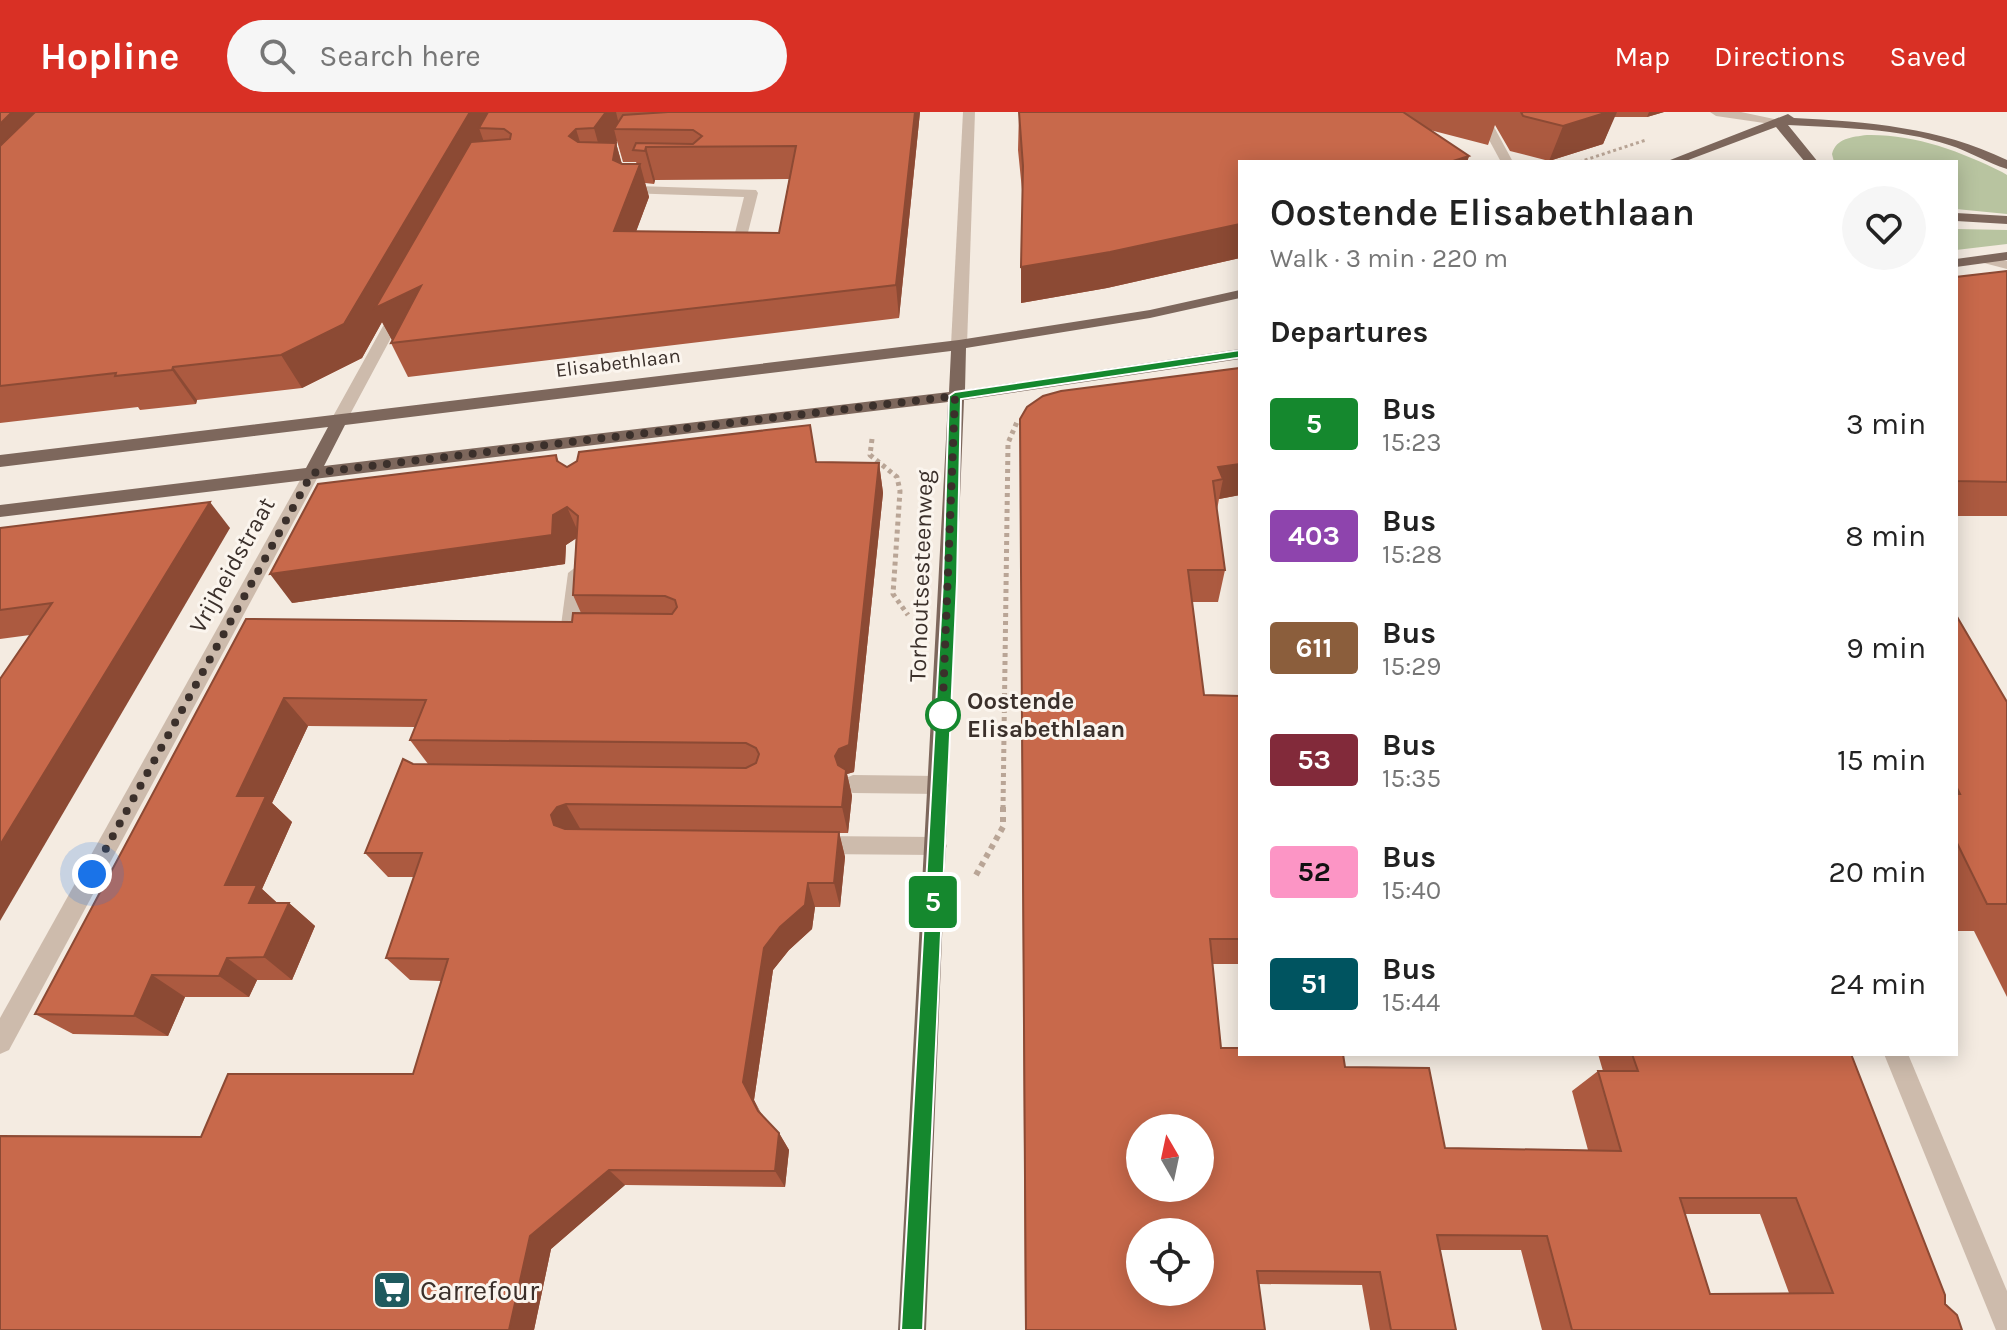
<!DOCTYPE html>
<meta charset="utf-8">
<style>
:root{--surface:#fff;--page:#f6f6f6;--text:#222;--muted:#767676;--accent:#d93025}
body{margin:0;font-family:Karla,sans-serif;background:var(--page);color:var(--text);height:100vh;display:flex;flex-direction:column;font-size:30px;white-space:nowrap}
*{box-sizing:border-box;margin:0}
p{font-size:26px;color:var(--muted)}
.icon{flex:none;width:44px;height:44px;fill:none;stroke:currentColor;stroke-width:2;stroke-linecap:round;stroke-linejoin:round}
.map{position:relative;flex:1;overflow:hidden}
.side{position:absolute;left:1238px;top:48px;width:720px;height:896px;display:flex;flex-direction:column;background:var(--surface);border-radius:0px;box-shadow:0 4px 20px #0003}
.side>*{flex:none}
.badge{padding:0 16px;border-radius:6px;font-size:28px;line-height:52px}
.needle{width:52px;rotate:351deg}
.controls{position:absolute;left:1126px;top:1002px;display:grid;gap:16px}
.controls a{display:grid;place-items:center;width:88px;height:88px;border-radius:50%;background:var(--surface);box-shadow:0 4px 20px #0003;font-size:40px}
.you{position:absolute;width:40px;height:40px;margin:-20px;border:6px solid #fff;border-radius:50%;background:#1a73e8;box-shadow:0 0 0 12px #1a73e833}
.map>.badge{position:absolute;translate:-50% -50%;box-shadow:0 0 0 4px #fff}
h2{padding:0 32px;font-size:30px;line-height:72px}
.round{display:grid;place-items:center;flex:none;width:84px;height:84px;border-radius:42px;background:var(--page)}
.headline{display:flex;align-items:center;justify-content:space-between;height:136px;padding:0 32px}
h1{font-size:38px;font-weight:600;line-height:60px}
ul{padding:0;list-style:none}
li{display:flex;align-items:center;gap:24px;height:112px;padding:0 32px}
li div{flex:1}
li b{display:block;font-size:30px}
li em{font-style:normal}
li .badge{min-width:88px;font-weight:700;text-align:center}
header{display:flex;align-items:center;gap:48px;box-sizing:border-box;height:112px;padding:0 40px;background:var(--accent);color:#fff}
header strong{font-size:38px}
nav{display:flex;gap:44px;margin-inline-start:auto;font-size:28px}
.search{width:560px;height:72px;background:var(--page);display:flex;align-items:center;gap:20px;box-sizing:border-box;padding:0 28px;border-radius:44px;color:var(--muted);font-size:30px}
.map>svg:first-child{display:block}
.green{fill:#b8c4a0}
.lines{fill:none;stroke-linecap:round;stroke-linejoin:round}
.path-far2{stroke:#b9a596;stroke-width:3;stroke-dasharray:3 3;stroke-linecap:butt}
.path-far1{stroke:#b9a596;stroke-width:5;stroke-dasharray:4 4;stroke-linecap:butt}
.path{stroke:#b9a596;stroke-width:6;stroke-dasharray:5 5;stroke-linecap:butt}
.service{fill:#cdbbac;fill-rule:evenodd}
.minor{fill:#cdbbac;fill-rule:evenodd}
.tertiary{fill:#cdbbac;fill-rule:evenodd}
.primary{fill:#7d675c;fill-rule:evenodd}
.wall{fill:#ac5a40;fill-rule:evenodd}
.shaded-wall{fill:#8c4a34}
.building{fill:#c8694b;stroke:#8c4a34;stroke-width:2;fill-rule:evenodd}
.line{fill:#15882e;stroke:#fff;stroke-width:2}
.walk{stroke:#3b302b;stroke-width:8;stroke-dasharray:0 14.4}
.stop-dot{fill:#fff;stroke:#15882e;stroke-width:4}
.labels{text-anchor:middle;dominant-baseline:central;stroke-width:6;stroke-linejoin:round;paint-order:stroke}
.far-street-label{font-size:20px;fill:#3b302b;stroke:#fbf5ee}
.street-label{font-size:24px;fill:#3b302b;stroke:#fbf5ee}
.stop-label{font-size:24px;font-weight:bold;fill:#3b302b;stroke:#fbf5ee;text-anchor:start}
.near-poi-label{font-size:28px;fill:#3b302b;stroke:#fbf5ee;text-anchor:start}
</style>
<header>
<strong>Hopline</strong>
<div class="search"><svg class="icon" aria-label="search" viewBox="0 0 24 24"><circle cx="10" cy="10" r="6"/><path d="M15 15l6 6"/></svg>Search here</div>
<nav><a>Map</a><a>Directions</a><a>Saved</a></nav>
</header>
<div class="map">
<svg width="2007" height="1218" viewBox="0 0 2007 1218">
<rect width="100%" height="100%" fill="#f4ebe1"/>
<g class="green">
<path d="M1867,23C1914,22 1960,39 2002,60L2007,63V102L1956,97V50H1834L1832,42C1836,26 1852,25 1867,23Z"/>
<path d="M1956,117L2007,118V132L1956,138Z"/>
</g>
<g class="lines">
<path class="path-far2" d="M1579,50L1646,28"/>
<g class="path-far1">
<path d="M872,327L870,343L897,365L900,379L893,482L908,503"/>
<path d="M1003,697L1008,331L1017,310"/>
</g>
<path class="path" d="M976,763L1003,715V695"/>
<g class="service">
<path d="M633,64L640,68L638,74L756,78L758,81L741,148L729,145L744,85L626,81V68Z"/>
<path d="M577,454L586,461L578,521L569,528L560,521L568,461Z"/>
<path d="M853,663L939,664L946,667L949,673L946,679L939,682L853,681L846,678L843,672L846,666Z"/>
<path d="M817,724L936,725L944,727L947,734L944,741L936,743L817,742L809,740L806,733L809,726Z"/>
</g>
<g class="minor">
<path d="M1474,0H1486L1513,50H1501Z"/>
<path d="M1710,0H1741L1784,9L1778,13L1716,4Z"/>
<path d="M1985,143L2007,149V157L1980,150L1978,147Z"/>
<path d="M400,192L407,196L347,308L345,312H333L331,308L393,196Z"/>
<path d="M312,355L320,361L9,938L0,942V906L304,361Z"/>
<path d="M1884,942H1908L2007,1179V1218H1996Z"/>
</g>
<path class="tertiary" d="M963,0H975L967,233L959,238L951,233Z"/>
<g class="primary">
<path d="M1788,2L1794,6C1868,10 1939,15 2007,48V57C1987,51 1969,39 1949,33C1898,16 1842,16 1788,13L1818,50H1805L1776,15L1683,50H1665Z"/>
<path d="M1956,101L2007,104V112L1956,109Z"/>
<path d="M2007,140V148L1956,155V147Z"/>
<path d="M1240,178V186L1150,206L966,236L965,278L1240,237V247L964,288L926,1218H898L948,290L0,405V393L306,356L328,315L0,355V343L959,228L1150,198ZM951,239L949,280L324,354L345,313Z"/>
</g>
</g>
<g class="wall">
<path d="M0,0H920L899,206L408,265L391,231L392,228L382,210L362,246L302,276L197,288L196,292L140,298L138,295L0,311ZM617,29L623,50H636L637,52H622L616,31ZM789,67L779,121L636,119L649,85L645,71L654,72L655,68Z"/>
<path d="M1019,0H1664L1647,5H1614L1603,32L1549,49L1510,39L1495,13L1488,33L1430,18L1469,44L1467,50H1240V146L1107,176L1021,191L1023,88L1018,38Z"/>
<path d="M2007,159V404H1956V165Z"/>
<path d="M1240,256V383L1219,387L1217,398L1225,458L1218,490H1192L1204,583L1240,584V852H1212L1221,936L1345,955L1445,1036L1588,1038L1572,979L1598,959H1603L1598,942H1851L1945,1192L1962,1218H1542L1521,1138H1440L1456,1218H1370L1362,1173L1259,1172L1265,1218H1025L1020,307ZM1685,1102H1760L1789,1181L1710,1182Z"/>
<path d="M556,343L559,350L567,355L816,350L879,351L883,381L854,660L847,662L852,684L848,721H839L845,745L840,795H815L812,817L789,838L773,858L754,988L760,1001L779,1021L789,1038L785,1075L625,1073L551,1137L534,1218H0L201,1025L413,962L441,869L410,868L386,846L414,765H388L365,741L413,652H428L410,628L415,615L308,614L272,691L292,710L262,777L277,791H289L315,814L292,868H257L249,885H185L168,924L73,922L35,902L246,507L572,510L581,501L573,483L576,426L566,433L565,452L292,491Z"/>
<path d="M0,416H230L30,523L0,527Z"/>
<path d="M1956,503L2007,590V885L1974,819H1956Z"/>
</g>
<g class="shaded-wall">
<path d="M12,0H67L0,68V12Z"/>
<path d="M470,0H500L479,16L484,30L421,174L393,230L382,210L362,246L302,276L281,243Z"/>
<path d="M606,0H616L620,17H614L617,29L616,31L625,64L603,49L594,16Z"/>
<path d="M915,0H920L899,206L896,173Z"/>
<path d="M1608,0H1617L1603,32L1549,49L1563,14Z"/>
<path d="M1649,0H1664L1647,5Z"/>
<path d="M576,17L586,50L569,24Z"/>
<path d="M646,35L655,68L654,72L645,39Z"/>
<path d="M1469,44L1467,50H1450Z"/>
<path d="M640,52L649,85L624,152L614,119Z"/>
<path d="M1240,112V146L1107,176L1021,191V155Z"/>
<path d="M173,255L197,288L196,292L172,258Z"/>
<path d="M879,351L883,381L854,660L847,662L852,684L848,721L842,695L840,671L835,644Z"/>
<path d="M1240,352V383L1219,387L1223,367L1218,355Z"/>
<path d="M210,390L230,416L0,809V733Z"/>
<path d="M567,395L580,424L566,433L565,452L292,491L270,462L553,403Z"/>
<path d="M284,586L308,614L272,691L292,710L262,777L284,797L277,814L225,773L237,684Z"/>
<path d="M566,692L581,718L567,729L554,713L551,703L557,695Z"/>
<path d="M839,720L845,745L840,795L834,771Z"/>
<path d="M808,771L815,795L812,817L789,838L773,858L754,988L769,1016L743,970L764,836Z"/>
<path d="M289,791L315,814L292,868L264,845Z"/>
<path d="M227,846L257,868L249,885L219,864Z"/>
<path d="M152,863L185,885L168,924L134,904Z"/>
<path d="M779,1021L789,1038L785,1075L775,1059Z"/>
<path d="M609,1058L625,1073L551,1137L534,1218H509L530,1124Z"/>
</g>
<g class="building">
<path d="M0,0H12L0,12Z"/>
<path d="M35,0H470L344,212L281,243L173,255L172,258L115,264L116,261L0,274V34Z"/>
<path d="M488,0H606L594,16L576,17L569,24L578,30L616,31L613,48L622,52H640L614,119L779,121L796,34L646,35L645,39L633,38L636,31L693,32L702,24L693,18L614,17L623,3L668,0H915L896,173L391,231L421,174L375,196L471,30L510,27L511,22L504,17L479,16Z"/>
<path d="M1019,0H1403L1469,44L1450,50H1240V112L1110,140L1021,155L1023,54Z"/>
<path d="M1521,0H1608L1563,14L1523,4Z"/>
<path d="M2007,159V370L1956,369V165Z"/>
<path d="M1240,256V352L1218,355L1223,367L1213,369L1225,458H1188L1204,583L1240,584V827H1210L1221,936H1240V942H1343L1345,955L1429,956L1445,1036L1621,1039L1598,959H1638L1632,942H1851L1945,1183V1192L1957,1203L1962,1218H1572L1547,1124L1437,1123L1456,1218H1391L1380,1160L1257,1159L1265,1218H1026L1020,307L1027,295L1043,284L1061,279ZM1140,1016H1200V1076H1140ZM1680,1086H1796L1833,1181L1710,1182ZM1140,1120H1200V1180H1140Z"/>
<path d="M810,313L816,350L879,351L849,633L839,637L835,644L838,653L846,658L842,695L566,692L557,695L551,703L554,713L565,717L839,720L834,771H808L805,793L780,815L764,836L743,970L758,999L779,1021L775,1059L609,1058L530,1124L509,1218H0V1024L201,1025L228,962H413L448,847L386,846L422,741H365L403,647L413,652L746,656L756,651L759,642L756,636L746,631L410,628L426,588L284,586L237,684H266L225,773H257L249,791H289L264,845L227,846L219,864L152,863L134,904L35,902L246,507L572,510L573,501L672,502L677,495L675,488L665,484L573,483L578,404L567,395L553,403L552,423L270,462L318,372L556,343L557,349L567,355L577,349L579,340Z"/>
<path d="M210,390L0,733V567L52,491L0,498V416Z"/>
<path d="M1956,503L2007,590V792H1987L1956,729V682H1960L1956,674Z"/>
</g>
<path class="line" d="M1240,238L1244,239V245L961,287L957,469L923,1218H901L943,469L949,284L955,280Z"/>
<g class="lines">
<path class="walk" d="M92,762L312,361L955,284L942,613L943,603"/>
</g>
<defs>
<g id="supermarket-square" transform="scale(2)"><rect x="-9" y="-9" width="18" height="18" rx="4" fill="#1f5a5e" stroke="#fbf5ee"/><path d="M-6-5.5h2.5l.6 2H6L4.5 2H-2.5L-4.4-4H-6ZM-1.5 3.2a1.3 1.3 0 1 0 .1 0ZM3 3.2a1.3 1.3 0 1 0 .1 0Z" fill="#fff"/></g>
</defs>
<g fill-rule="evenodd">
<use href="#supermarket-square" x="392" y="1178"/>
</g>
<circle class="stop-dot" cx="943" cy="603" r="16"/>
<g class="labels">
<g class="far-street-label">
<text transform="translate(618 251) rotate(-7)">Elisabethlaan</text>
</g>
<g class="street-label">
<text transform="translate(232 453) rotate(-61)">Vrijheidstraat</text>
<text transform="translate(921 464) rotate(-88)">Torhoutsesteenweg</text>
</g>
<g class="stop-label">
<text x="967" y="589">Oostende<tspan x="967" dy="28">Elisabethlaan</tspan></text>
</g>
<g class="near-poi-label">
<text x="420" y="1178">Carrefour</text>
</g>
</g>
</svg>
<div class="controls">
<a><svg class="needle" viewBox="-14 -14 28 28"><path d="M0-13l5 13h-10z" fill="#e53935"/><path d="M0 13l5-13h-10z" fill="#767676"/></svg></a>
<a><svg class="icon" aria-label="locate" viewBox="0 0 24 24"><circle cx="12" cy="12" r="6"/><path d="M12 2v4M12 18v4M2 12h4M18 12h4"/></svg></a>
</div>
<div class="you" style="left:92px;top:762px"></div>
<b class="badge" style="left:933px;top:790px;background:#15882e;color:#fff">5</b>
<section class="side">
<div class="headline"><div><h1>Oostende Elisabethlaan</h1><p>Walk · 3 min · 220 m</p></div><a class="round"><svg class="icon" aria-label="heart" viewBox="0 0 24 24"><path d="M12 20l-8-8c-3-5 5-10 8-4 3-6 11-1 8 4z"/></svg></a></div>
<h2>Departures</h2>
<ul>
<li><span class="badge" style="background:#15882e;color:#fff">5</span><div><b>Bus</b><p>15:23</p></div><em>3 min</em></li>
<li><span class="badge" style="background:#8e44ad;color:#fff">403</span><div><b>Bus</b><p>15:28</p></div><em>8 min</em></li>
<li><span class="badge" style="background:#8b5e3c;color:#fff">611</span><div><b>Bus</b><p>15:29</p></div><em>9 min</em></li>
<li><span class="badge" style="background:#822a3a;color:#fff">53</span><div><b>Bus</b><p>15:35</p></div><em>15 min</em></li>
<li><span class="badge" style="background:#fc95c5;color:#111">52</span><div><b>Bus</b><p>15:40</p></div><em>20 min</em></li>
<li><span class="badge" style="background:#005460;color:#fff">51</span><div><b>Bus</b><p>15:44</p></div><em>24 min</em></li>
</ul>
</section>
</div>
